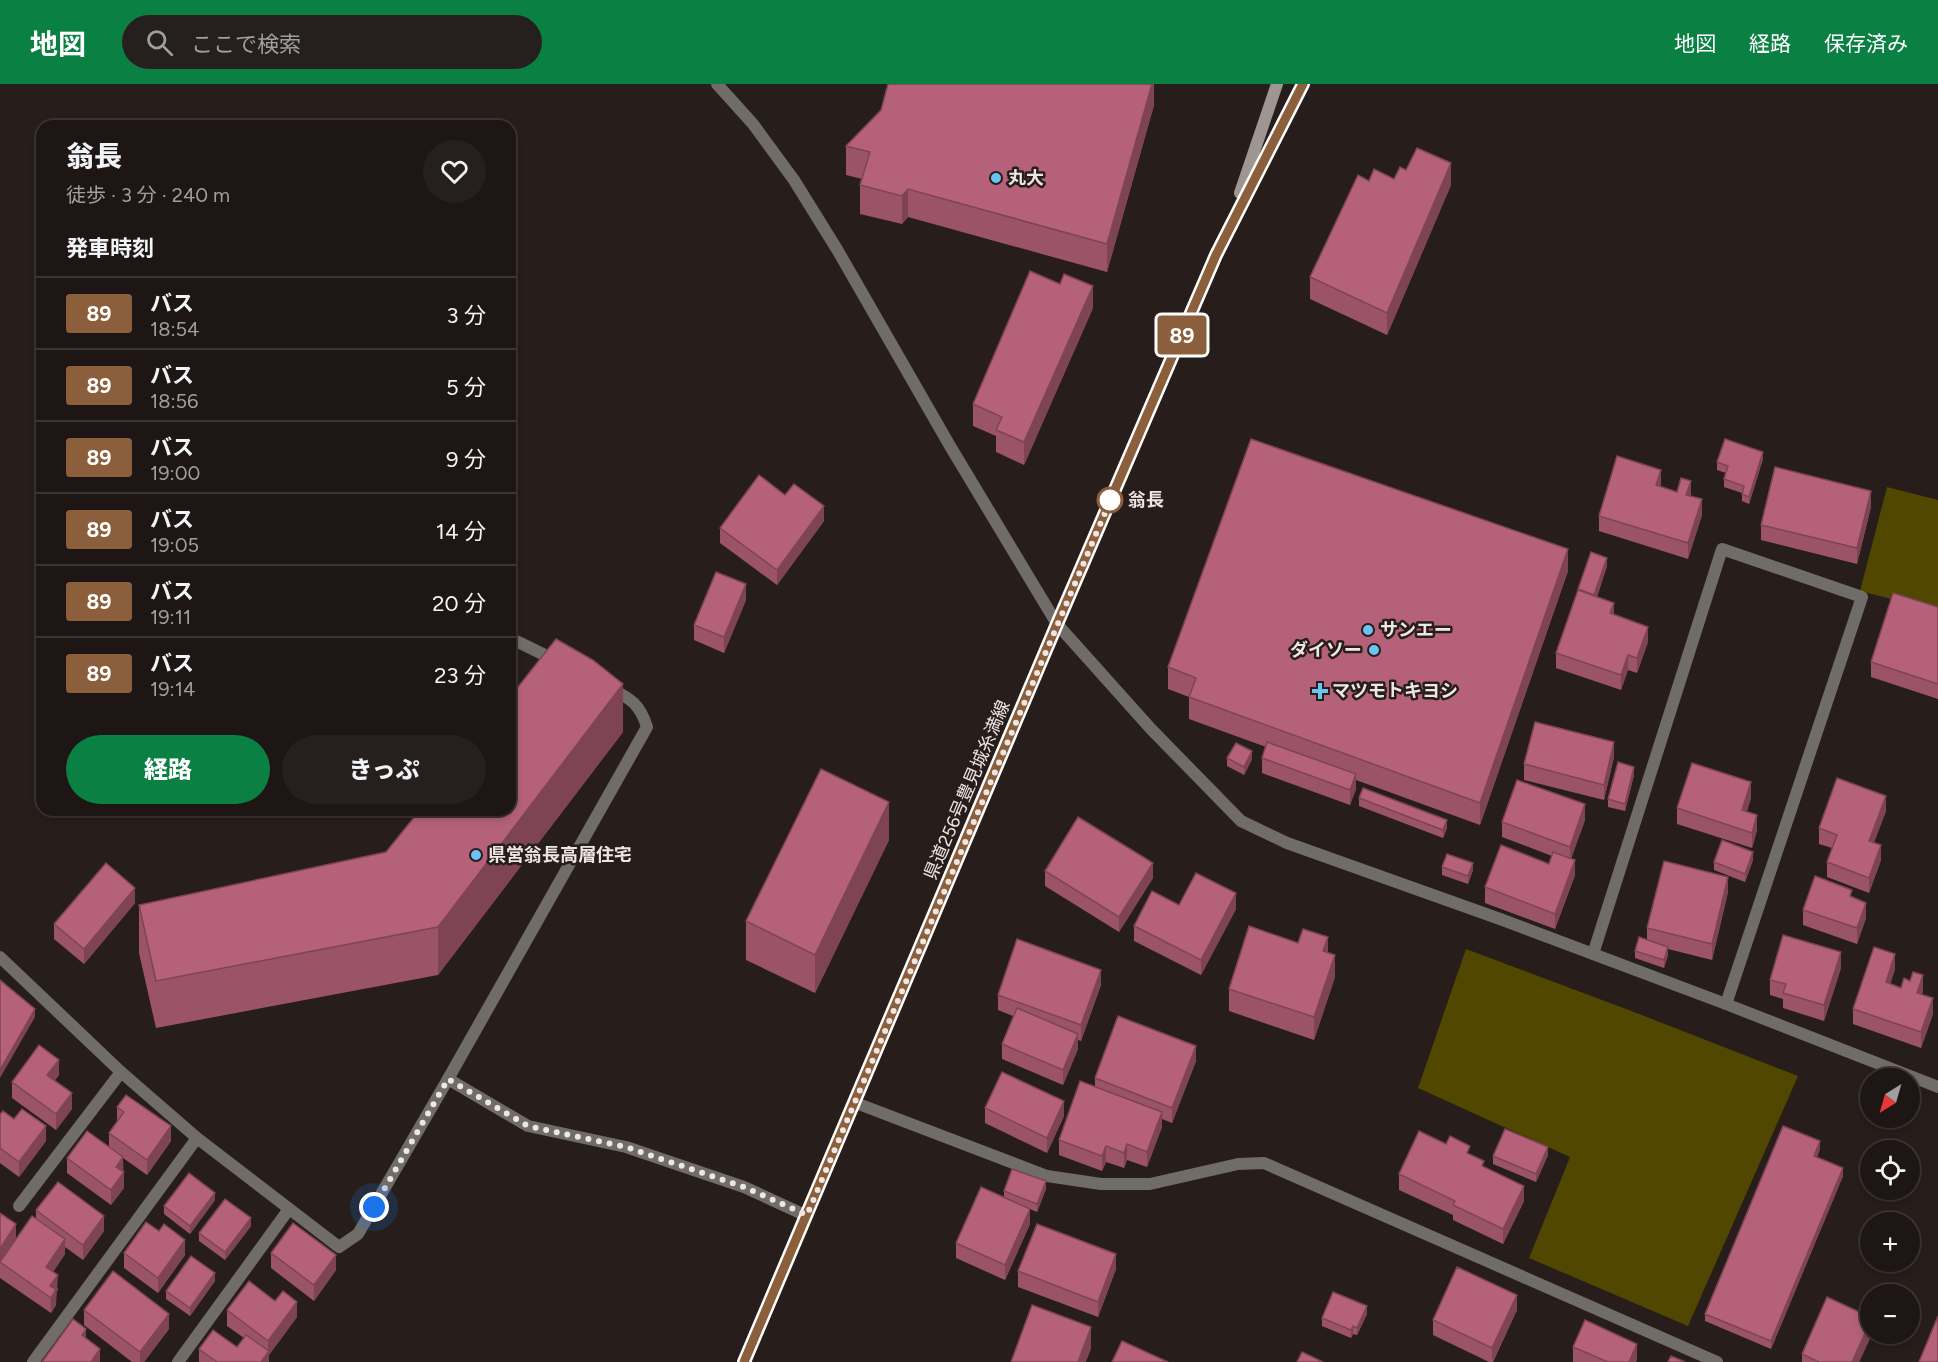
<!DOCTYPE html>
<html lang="ja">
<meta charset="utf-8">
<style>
:root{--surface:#1d1614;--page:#251f1d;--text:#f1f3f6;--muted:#a09fa0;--line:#3b3534;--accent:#0b8043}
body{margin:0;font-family:Figtree,"Noto Sans JP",sans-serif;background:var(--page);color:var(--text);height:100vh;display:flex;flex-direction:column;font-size:22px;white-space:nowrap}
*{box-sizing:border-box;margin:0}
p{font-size:20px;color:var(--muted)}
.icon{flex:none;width:33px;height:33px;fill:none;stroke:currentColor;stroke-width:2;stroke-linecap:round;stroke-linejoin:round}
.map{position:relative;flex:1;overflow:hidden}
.panel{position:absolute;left:36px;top:36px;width:480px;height:696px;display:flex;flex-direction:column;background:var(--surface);border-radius:18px;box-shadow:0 3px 9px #0003,0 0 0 2px var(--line)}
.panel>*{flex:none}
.badge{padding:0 12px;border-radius:4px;font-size:21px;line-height:39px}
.needle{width:39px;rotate:217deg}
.controls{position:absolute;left:1860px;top:984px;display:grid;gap:12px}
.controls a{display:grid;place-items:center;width:60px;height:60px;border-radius:50%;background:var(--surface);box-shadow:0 3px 9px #0003,0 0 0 2px var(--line);font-size:30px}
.you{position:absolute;width:30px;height:30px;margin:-15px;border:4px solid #fff;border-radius:50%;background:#1a73e8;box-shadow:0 0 0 9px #1a73e833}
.map>.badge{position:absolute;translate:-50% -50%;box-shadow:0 0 0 3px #fff}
h2{padding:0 30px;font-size:22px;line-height:54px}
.round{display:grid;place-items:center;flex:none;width:63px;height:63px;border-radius:32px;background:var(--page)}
.summary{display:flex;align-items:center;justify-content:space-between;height:102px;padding:0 30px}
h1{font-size:28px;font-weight:800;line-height:45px}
.cta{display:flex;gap:12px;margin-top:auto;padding:12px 30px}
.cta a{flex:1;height:69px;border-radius:36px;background:var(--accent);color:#fff;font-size:24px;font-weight:800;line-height:69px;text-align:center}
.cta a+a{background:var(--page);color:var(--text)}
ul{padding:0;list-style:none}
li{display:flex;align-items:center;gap:18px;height:72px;padding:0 30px;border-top:2px solid var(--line)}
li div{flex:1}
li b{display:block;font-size:22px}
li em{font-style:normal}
li .badge{min-width:66px;font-weight:700;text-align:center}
header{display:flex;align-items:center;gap:36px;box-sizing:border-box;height:84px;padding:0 30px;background:var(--accent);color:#fff}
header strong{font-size:28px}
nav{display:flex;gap:33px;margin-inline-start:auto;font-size:21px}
.search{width:420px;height:54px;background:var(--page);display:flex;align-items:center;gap:15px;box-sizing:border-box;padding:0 21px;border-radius:33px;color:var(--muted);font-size:22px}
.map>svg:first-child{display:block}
.green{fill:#514700}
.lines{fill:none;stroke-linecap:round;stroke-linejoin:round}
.street{stroke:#706c68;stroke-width:12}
.secondary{stroke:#9e9791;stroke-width:12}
.wall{fill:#9b5368}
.shaded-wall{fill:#7e4455}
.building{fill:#b46179;stroke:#7e4455;stroke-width:1.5}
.line-casing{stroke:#fff;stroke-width:14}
.line{stroke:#8b5e3c;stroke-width:9}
.walk{stroke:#eee6e4;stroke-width:6;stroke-dasharray:0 10.8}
.poi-dot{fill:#6bc3f2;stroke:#271d1a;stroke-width:2}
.stop-dot{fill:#fff;stroke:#8b5e3c;stroke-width:3}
.labels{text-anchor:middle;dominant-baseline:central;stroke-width:5;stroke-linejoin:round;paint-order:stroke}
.poi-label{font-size:18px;font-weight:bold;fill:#eee6e4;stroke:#271d1a;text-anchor:start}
.stop-label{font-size:18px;font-weight:bold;fill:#eee6e4;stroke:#271d1a;text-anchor:start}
.street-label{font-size:18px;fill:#eee6e4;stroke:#271d1a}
</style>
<header>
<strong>地図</strong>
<div class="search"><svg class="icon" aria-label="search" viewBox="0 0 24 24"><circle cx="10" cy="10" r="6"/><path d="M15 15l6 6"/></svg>ここで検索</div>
<nav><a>地図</a><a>経路</a><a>保存済み</a></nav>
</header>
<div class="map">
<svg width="1938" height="1278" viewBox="0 0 1938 1278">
<rect width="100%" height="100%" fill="#271d1a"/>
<g class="green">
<path d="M1887,403L1938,416V527L1860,507Z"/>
<path d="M1466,865L1634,928L1798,992L1688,1242L1529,1174L1570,1073L1418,1004Z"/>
</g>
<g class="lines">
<g class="street">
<path d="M717,0L753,40L794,96L838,167L950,362L1057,540L1151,645L1241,737L1287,759L1500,835L1726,920L1938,1003"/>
<path d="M510,554L557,577"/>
<path d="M1593,870L1722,465L1862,513L1726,920"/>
<path d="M0,873L121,988L197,1054L339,1163L358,1150L448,995L528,1042L626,1063L744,1103L807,1132"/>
<path d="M448,995L647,643C640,620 631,615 610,604"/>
<path d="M856,1019L1047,1092L1101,1100H1150L1238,1080L1264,1079L1717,1278"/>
<path d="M19,1122L121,988"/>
<path d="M33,1278L197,1054"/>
<path d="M178,1278L289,1125"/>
</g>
<g class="secondary">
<path d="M1240,109L1277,0"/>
<path d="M744,1278L1057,540L1226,150L1303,0"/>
</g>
</g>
<g class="wall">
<path d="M1154,0V21L1107,188L908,133L902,140L860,130V101L862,95L846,91V62Z"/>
<path d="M1406,86L1451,101L1387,251L1310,215V193L1369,97L1394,95Z"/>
<path d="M1093,224L1024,381L996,368V352L973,342V320Z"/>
<path d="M1763,375L1749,420L1742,417V409L1724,403V395L1726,389L1717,386V378Z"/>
<path d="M1661,401L1660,403L1691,412L1702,431L1688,475L1599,447V432Z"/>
<path d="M785,411L824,437L777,501L720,459V444Z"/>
<path d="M1871,423L1857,480L1761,456V441Z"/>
<path d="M1591,468L1607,482L1597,513L1614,531L1648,558L1637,589L1628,586L1621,606L1556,584V569Z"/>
<path d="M1568,487L1480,741L1356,696V705L1350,721L1262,689V674L1266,663L1189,635V613L1168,605V583Z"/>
<path d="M746,516L724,569L694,556V541Z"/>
<path d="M1938,523V615L1871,593V578Z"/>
<path d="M623,648L438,891L156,944L139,869V821L386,768Z"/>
<path d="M1614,673L1604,716L1524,696V680Z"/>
<path d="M1227,674L1252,675L1244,691L1227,682Z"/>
<path d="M1634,691L1625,727L1608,723V715Z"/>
<path d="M1359,714L1447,744L1443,754L1359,722Z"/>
<path d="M1751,714L1747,727L1757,746L1752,764L1677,740V724Z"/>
<path d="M1886,727L1874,758L1881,776L1869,809L1827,793V778L1832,764L1819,760V744Z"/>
<path d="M1585,736L1571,774L1575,791L1555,845L1485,819V803L1549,780L1552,772L1502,753V738Z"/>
<path d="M889,756L815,909L746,876V837Z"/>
<path d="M1753,776L1745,798L1714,786V778Z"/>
<path d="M1442,783L1473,786L1468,800L1442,791Z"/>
<path d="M1045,787L1153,794L1119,848L1045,802Z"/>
<path d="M1728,808L1712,876L1668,865V871L1664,884L1635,874V867L1647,856V844Z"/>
<path d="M135,819L84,880L54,855V840Z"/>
<path d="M1179,821L1236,825L1201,891L1134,857V842Z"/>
<path d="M1803,826L1866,834L1857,860L1803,841Z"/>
<path d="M1298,859L1328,869L1335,893L1314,956L1229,927V905Z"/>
<path d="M1841,884L1824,937L1783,924V915L1770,911V896Z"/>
<path d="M1895,885L1890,900L1901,904L1923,906L1922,911L1933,930L1921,964L1853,940V925Z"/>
<path d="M1101,901L1081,957L1078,956V965L1063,1001L1002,975V960L1013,932L998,926V911Z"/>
<path d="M1196,977L1172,1039L1162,1035V1043L1147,1083L1127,1076L1124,1084L1106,1078L1102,1087L1059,1071V1056L1095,1003V994Z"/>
<path d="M59,991L54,997L72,1025L56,1046L12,1014V998Z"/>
<path d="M117,1023L171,1057L147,1091L123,1074L124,1104L111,1121L67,1089V1074L109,1063V1049L117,1038Z"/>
<path d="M985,1024L1064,1032L1047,1069L985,1039Z"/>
<path d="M0,1030L46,1057L19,1093L0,1079Z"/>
<path d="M1820,1065L1817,1073L1843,1092L1771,1265L1705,1237V1230Z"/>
<path d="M1470,1071L1524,1117L1503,1160L1453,1136V1131L1399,1106V1090Z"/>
<path d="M1548,1071L1536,1098L1493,1080V1072Z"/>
<path d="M1046,1105L1037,1128L1018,1120L1030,1140L1005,1196L956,1174V1159L1004,1114V1107Z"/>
<path d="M215,1116L190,1150L164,1130V1122Z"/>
<path d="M36,1126L104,1147L83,1176L65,1163V1170L53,1188L58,1206L56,1208V1221L51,1229L0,1194V1129L16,1154L36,1135Z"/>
<path d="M251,1142L225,1176L199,1157V1149Z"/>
<path d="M124,1169L185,1171L158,1209L124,1184Z"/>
<path d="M271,1169L336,1186L314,1217L271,1184Z"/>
<path d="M1116,1185L1098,1233L1018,1203V1187Z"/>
<path d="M215,1197L190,1232L166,1215V1207Z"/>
<path d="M84,1226L169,1245L144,1278H132L84,1241Z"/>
<path d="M227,1226L297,1233L269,1271V1278H199V1265L237,1263L244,1254L227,1242Z"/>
<path d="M1517,1226L1493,1278H1489L1433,1251V1236Z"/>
<path d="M1367,1230L1357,1251L1353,1250L1351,1254L1322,1242V1234Z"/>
<path d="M1872,1250L1859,1278H1802V1270Z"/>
<path d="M1573,1263L1637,1275L1636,1278H1573Z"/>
</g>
<g class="shaded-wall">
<path d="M1152,0H1154V21L1107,188V160Z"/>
<path d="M1451,79V101L1387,251V229Z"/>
<path d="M908,105V133L902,140V112Z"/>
<path d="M1093,202V224L1024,381V358Z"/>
<path d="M1763,368V375L1749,420V413Z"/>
<path d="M1661,386V401L1656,417V401Z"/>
<path d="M1691,397V412L1686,411Z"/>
<path d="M1871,407V423L1857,480V464Z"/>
<path d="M1702,415V431L1688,475V459Z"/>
<path d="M824,422V437L777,501V486Z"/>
<path d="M1568,465V487L1480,741V719Z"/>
<path d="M1607,474V482L1594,519V511Z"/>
<path d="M746,500V516L724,569V553Z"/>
<path d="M1614,519V534L1610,529Z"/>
<path d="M1648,543V558L1637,589V574Z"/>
<path d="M1628,571V586L1621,606V591Z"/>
<path d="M623,600V648L438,891V843Z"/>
<path d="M1614,658V673L1604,716V701Z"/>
<path d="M1252,667V675L1244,691V683Z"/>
<path d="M1634,683V691L1625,727V720Z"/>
<path d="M1356,690V705L1350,721V706Z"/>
<path d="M1751,698V714L1742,741V726Z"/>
<path d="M1886,712V727L1869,772V757Z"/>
<path d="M889,718V756L815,909V871Z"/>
<path d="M1585,720V736L1570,778V763Z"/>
<path d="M1757,731V746L1752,764V749Z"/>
<path d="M1447,736V744L1443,754V746Z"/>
<path d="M1881,761V776L1869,809V794Z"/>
<path d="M1753,768V776L1745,798V790Z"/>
<path d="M1575,776V791L1555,845V830Z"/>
<path d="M1153,779V794L1119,848V833Z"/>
<path d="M1473,779V786L1468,800V792Z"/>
<path d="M1728,793V808L1712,876V860Z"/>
<path d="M135,804V819L84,880V865Z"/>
<path d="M1236,809V825L1201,891V876Z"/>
<path d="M1866,819V834L1857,860V844Z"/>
<path d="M1328,853V875L1323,867Z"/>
<path d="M1668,863V871L1664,884V876Z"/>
<path d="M1841,868V884L1824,937V921Z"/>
<path d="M1895,870V885L1886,914V898Z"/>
<path d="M1335,871V893L1314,956V933Z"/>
<path d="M1101,886V901L1081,957V941Z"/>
<path d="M1923,891V906L1917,924V909Z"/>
<path d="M1933,914V930L1921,964V948Z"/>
<path d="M35,925V933L0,994V986Z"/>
<path d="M1078,950V965L1063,1001V986Z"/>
<path d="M1196,962V977L1172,1039V1024Z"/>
<path d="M59,976V991L47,1007V991Z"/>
<path d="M72,1009V1025L56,1046V1030Z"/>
<path d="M1064,1017V1032L1047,1069V1054Z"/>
<path d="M1162,1028V1043L1147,1083V1068Z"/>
<path d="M46,1042V1057L19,1093V1078Z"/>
<path d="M171,1042V1057L147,1091V1076Z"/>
<path d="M1820,1057V1065L1814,1080V1072Z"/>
<path d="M1127,1060V1076L1124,1084V1069Z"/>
<path d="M1106,1062V1078L1102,1087V1072Z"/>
<path d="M1548,1063V1071L1536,1098V1090Z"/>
<path d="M123,1073V1089L116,1083Z"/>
<path d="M1843,1084V1092L1771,1265V1257Z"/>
<path d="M124,1088V1104L111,1121V1106Z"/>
<path d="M1046,1097V1105L1037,1128V1120Z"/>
<path d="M1524,1102V1117L1503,1160V1145Z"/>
<path d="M215,1109V1116L190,1150V1142Z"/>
<path d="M1030,1125V1140L1005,1196V1181Z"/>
<path d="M104,1132V1147L83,1176V1161Z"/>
<path d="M251,1134V1142L225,1176V1168Z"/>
<path d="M16,1140V1155L0,1178V1165Z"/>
<path d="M65,1155V1170L46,1198V1183Z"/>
<path d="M185,1156V1171L158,1209V1194Z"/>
<path d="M1116,1170V1185L1098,1233V1218Z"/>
<path d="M336,1171V1186L314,1217V1201Z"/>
<path d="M215,1189V1197L190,1232V1224Z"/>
<path d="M58,1191L56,1221L51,1229L50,1202Z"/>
<path d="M1517,1211V1226L1492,1278V1264Z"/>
<path d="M297,1218V1233L269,1271V1278H261L268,1268V1257Z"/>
<path d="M1367,1222V1230L1357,1251V1244Z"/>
<path d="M169,1230V1245L144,1278H140V1268Z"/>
<path d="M1870,1238V1250H1872L1859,1278H1852Z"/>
<path d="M1353,1242V1250L1351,1254V1246Z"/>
<path d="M1091,1243V1265L1086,1278H1078Z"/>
<path d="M86,1245V1260L82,1251Z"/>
<path d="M1637,1260V1275L1636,1278H1629Z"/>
<path d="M100,1265V1278H91Z"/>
</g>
<g class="building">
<path d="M888,0H1152L1107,160L908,105L902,112L860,101L870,68L846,62L881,26Z"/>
<path d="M1417,64L1451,79L1387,229L1310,193L1358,91L1369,97L1374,85L1394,95L1400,83L1406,86Z"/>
<path d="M1030,187L1060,200L1064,190L1093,202L1024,358L996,346L1002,333L973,320Z"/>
<path d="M1251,355L1568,465L1480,719L1189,613L1196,594L1168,583Z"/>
<path d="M1725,355L1763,368L1749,413L1742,410L1744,402L1724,395L1728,382L1717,378Z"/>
<path d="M1617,372L1661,386L1656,401L1677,408L1681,394L1691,397L1686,411L1702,415L1688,459L1599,432Z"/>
<path d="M1775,383L1871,407L1857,464L1761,441Z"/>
<path d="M759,391L785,411L794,400L824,422L777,486L720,444Z"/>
<path d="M1591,468L1607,474L1594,511L1578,505Z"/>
<path d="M716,488L746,500L724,553L694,541Z"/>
<path d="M1578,506L1614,519L1610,529L1648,543L1637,574L1628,571L1621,591L1556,569Z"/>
<path d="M1893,509L1938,523V600L1871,578Z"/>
<path d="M556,555L593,576L623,600L438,843L156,897L139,821L386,768L420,726H510V613Z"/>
<path d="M1535,638L1614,658L1604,701L1524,680Z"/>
<path d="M1267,658L1356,690L1350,706L1262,674Z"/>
<path d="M1236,659L1252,667L1244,683L1227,674Z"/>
<path d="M1618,678L1634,683L1625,720L1608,715Z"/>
<path d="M1692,679L1751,698L1742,726L1757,731L1752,749L1677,724Z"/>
<path d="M821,685L889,718L815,871L746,837Z"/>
<path d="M1837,694L1886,712L1869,757L1881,761L1869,794L1827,778L1837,751L1819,744Z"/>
<path d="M1517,696L1585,720L1570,763L1502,738Z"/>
<path d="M1363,704L1447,736L1443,746L1359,714Z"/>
<path d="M1078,733L1153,779L1119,833L1045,787Z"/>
<path d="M1722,756L1753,768L1745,790L1714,778Z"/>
<path d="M1501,761L1549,780L1553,768L1575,776L1555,830L1485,803Z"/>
<path d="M1447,770L1473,779L1468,792L1442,783Z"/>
<path d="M1664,777L1728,793L1712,860L1647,844Z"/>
<path d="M106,779L135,804L84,865L54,840Z"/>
<path d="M1196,789L1236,809L1201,876L1134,842L1152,807L1179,821Z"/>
<path d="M1815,792L1852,806L1850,812L1866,819L1857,844L1803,826Z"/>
<path d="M1249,842L1298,859L1303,845L1328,853L1323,867L1335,871L1314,933L1229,905Z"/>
<path d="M1783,851L1841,868L1824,921L1783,909L1786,900L1770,896Z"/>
<path d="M1639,853L1668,863L1664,876L1635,867Z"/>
<path d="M1017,855L1101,886L1081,941L998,911Z"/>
<path d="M1874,863L1895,870L1886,898L1901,904L1904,894L1910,897L1913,888L1923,891L1917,909L1933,914L1921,948L1853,925Z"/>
<path d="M0,896L35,925L0,986Z"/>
<path d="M1017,924L1078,950L1063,986L1002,960Z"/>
<path d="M1118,932L1196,962L1172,1024L1095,994Z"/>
<path d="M39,961L59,976L47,991L72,1009L56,1030L12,998Z"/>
<path d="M1002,988L1064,1017L1047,1054L985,1024Z"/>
<path d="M1080,997L1162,1028L1147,1068L1127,1060L1124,1069L1106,1062L1102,1072L1059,1056Z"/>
<path d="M126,1011L171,1042L147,1076L109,1049L124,1028L117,1023Z"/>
<path d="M22,1025L46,1042L19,1078L0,1064V1030L3,1027L14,1035Z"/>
<path d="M1783,1042L1820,1057L1814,1072L1843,1084L1771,1257L1705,1230Z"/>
<path d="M1505,1045L1548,1063L1536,1090L1493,1072Z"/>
<path d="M87,1047L123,1073L116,1083L124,1088L111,1106L67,1074Z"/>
<path d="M1419,1047L1446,1060L1450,1052L1470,1062L1467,1069L1484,1077L1482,1082L1524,1102L1503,1145L1453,1121L1455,1117L1399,1090Z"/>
<path d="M1012,1085L1046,1097L1037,1120L1004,1107Z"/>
<path d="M189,1089L215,1109L190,1142L164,1122Z"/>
<path d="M58,1098L104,1132L83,1161L36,1126Z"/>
<path d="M981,1103L1030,1125L1005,1181L956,1159Z"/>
<path d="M225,1115L251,1134L225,1168L199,1149Z"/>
<path d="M0,1129L16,1140L0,1165Z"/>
<path d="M32,1132L65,1155L46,1183L58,1191L50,1202L56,1205L51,1214L0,1178Z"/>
<path d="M146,1138L159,1147L164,1140L185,1156L158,1194L124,1169Z"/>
<path d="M293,1139L336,1171L314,1201L271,1169Z"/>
<path d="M1037,1140L1116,1170L1098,1218L1018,1187Z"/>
<path d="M191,1172L215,1189L190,1224L166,1207Z"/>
<path d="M1457,1183L1517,1211L1492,1264L1433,1236Z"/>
<path d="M113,1187L169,1230L140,1268L84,1226Z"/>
<path d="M249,1197L275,1217L283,1207L297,1218L268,1257L227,1226Z"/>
<path d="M1333,1208L1367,1222L1357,1244L1353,1242L1351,1246L1322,1234Z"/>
<path d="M1827,1213L1870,1233V1238L1852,1278H1819L1802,1270Z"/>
<path d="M1032,1221L1091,1243L1078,1278H1011Z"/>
<path d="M1938,1232V1278H1919Z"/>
<path d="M73,1235L86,1245L82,1251L100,1265L91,1278H42Z"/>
<path d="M1585,1236L1637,1260L1629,1278H1608L1573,1263Z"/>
<path d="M213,1246L237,1263L246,1251L269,1267L261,1278H217L199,1265Z"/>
<path d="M1122,1257L1168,1278H1112Z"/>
<path d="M1302,1268L1323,1278H1297Z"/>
<path d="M1671,1272L1685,1278H1668Z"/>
</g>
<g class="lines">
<g class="line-casing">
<path id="line" d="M744,1278L1057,540L1216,171L1303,0"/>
</g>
<use href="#line" class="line"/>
<path class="walk" d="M374,1123L448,995L528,1042L626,1063L744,1103L807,1131L1113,410L1110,416"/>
</g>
<g class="poi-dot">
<circle cx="996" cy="94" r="6"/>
<circle cx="1368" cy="546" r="6"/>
<circle cx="1374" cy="566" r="6"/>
<path d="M1317 598h6v6h6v6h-6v6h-6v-6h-6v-6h6z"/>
<circle cx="476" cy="771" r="6"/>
</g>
<circle class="stop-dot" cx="1110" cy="416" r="12"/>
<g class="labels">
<g class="poi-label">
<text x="1008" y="94">丸大</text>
<text x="1380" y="546">サンエー</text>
<text x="1362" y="566" text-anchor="end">ダイソー</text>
<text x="1332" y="607">マツモトキヨシ</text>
<text x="488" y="771">県営翁長高層住宅</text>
</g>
<g class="stop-label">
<text x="1128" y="416">翁長</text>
</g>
<g class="street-label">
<text transform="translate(967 706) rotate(-67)">県道256号豊見城糸満線</text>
</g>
</g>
</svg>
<div class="controls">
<a><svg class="needle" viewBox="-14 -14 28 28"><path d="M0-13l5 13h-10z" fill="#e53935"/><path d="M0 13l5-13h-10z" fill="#a09fa0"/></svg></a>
<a><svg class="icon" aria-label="locate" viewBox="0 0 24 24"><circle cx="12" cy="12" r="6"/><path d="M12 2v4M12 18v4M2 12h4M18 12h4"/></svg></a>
<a>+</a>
<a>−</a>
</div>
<div class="you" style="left:374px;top:1123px"></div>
<b class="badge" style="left:1182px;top:251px;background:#8b5e3c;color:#fff">89</b>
<section class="panel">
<div class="summary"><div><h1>翁長</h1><p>徒歩 · 3 分 · 240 m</p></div><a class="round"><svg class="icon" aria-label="heart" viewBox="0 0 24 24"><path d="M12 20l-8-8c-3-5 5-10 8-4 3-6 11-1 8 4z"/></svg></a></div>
<h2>発車時刻</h2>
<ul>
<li><span class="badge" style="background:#8b5e3c;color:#fff">89</span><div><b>バス</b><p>18:54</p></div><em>3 分</em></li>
<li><span class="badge" style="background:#8b5e3c;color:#fff">89</span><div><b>バス</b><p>18:56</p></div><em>5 分</em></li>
<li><span class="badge" style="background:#8b5e3c;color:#fff">89</span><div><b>バス</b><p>19:00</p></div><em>9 分</em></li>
<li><span class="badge" style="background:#8b5e3c;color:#fff">89</span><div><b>バス</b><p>19:05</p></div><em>14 分</em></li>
<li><span class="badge" style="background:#8b5e3c;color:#fff">89</span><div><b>バス</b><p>19:11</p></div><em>20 分</em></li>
<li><span class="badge" style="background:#8b5e3c;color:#fff">89</span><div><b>バス</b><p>19:14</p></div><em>23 分</em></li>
</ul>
<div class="cta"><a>経路</a><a>きっぷ</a></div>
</section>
</div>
